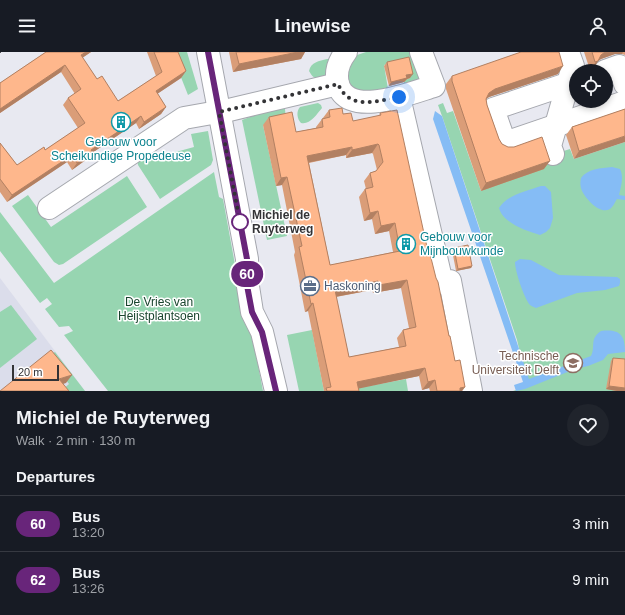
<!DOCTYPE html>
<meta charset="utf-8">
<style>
:root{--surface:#171b24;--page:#20242c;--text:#f1f3f6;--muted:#9ea1a6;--line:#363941}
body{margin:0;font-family:Helvetica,sans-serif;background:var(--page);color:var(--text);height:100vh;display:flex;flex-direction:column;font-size:15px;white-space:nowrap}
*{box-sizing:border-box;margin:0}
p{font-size:13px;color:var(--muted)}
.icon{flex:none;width:22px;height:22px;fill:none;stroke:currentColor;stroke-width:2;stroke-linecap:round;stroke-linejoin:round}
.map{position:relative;height:339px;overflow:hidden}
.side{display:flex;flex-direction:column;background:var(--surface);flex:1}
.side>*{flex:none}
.badge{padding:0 8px;border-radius:13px;font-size:14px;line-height:26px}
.buttons{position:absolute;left:569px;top:12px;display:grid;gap:8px}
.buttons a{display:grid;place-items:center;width:44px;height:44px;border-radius:50%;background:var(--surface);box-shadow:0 2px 6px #0003;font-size:20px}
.scale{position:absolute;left:12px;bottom:10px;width:47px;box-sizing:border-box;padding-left:4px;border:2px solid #333336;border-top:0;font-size:11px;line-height:14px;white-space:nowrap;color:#333336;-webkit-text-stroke:3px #fff;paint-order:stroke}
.you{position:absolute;width:20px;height:20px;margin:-10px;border:3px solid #fff;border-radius:50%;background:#1a73e8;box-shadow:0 0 0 6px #1a73e833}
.map>.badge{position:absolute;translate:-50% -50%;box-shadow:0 0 0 2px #fff}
h2{padding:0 16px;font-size:15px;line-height:36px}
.round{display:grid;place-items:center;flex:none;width:42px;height:42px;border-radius:21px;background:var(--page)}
.head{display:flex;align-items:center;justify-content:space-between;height:68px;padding:0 16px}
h1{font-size:19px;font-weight:800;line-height:30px}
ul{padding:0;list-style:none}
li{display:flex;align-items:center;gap:12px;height:56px;padding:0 16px;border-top:1px solid var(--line)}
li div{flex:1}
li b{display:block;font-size:15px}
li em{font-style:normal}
li .badge{min-width:44px;font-weight:700;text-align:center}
header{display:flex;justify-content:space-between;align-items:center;height:52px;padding:0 16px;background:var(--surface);font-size:18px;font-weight:800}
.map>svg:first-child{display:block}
.built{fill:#dbddeb}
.green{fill:#97d5b1;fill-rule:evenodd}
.water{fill:#85bcf5}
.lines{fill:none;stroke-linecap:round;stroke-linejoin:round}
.minor-casing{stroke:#a5a7ae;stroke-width:24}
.major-casing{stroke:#a5a7ae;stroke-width:24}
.minor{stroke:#fff;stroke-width:22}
.major{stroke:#fff;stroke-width:22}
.tram{stroke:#4e4e52;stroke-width:1}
.wall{fill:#da9d78;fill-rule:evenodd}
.shaded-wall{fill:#b28062}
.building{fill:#feb78c;stroke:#b28062;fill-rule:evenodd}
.line-casing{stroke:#fff;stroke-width:9}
.line{stroke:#68257a;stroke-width:6}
.walk{stroke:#333336;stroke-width:4;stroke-dasharray:0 7.2}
.stop-dot{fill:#fff;stroke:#68257a;stroke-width:2}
.labels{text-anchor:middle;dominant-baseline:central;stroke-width:3;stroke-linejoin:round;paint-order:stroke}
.culture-label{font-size:12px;fill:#0d838f;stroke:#fff}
.stop-label{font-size:12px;font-weight:bold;fill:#333336;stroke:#fff;text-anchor:start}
.service-label{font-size:12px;fill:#4e5e75;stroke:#fff;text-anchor:start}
.park-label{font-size:12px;fill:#19452e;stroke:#fff}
.education-label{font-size:12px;fill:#785e54;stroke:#fff;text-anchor:end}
</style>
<header><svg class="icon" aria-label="menu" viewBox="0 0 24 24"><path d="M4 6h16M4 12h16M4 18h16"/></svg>Linewise<svg class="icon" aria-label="person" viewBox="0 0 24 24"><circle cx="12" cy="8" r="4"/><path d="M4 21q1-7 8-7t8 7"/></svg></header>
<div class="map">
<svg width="625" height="339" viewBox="0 0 625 339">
<rect width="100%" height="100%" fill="#e8e9f1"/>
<path class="built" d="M0,226L85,339H0Z"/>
<g class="green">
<path d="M171,0H187L198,37L188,43Z"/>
<path d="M366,0H413L419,27L416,32L364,44L349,33L346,19L354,4ZM395,10L410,26L404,27V32L388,37L384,13Z"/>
<path d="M327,7H330C328,15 329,24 319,26C314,27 312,24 309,19C311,10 319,9 327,7Z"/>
<path d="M318,51L321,53L322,56C316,63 310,73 301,71C297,67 296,59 300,55Z"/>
<path d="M443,51L447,61L453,59L481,139L541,106L570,97L574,107L625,90V339H513L528,334L517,288L442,64L438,53Z"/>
<path d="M277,55H282L285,57L286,68L263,73L287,184L267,188L242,68Z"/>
<path d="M208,79L213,108L211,113L160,147L138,113L137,107L151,95L154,106L194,95L191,82Z"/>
<path d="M214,120L219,145L223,147L238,229L246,250L263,339H108L64,283L73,279L69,274L59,275L45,257L52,252L47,246L40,251L0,199V160L54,231Z"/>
<path d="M127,124L147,155L63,212L59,213L54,210L12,154L28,143L51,175Z"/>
<path d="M11,253L37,287L0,316V260Z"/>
<path d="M312,278L324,339H299L287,283Z"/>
<path d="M55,300L85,339H61L69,332L48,305Z"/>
<path d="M406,327L408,339H348V338Z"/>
</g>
<g class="water">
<path d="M435,59L442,64L529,327L591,304C596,294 589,287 601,279C619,277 625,282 625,300L608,302L603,308L588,314L575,317L525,337L516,339L514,333L523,330L433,67Z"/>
<path d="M612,115L620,117C624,125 621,134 619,143L625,144V148L617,147C615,150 613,155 610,157C600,163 586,147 582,139C580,135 580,130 581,126C587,117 601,116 612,115Z"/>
<path d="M541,134H545L551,140L553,166L550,176L546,180L540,183C526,179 503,171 499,156C507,143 527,139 541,134Z"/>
<path d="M520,207L531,208L559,223L617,225L620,227V231L619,234L605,238L577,241L536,256C534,255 531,254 530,253C524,246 515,219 515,210Z"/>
</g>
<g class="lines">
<g class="minor-casing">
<g id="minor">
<path d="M346,0C339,9 335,20 338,32C347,67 411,41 434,34L421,0"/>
<path d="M605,19L619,14L625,32"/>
<path d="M576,29L493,57L505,91L625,50"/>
<path d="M399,45L442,231L450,229L471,339"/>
<path d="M553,102L550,94L573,14L568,0"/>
<path d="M49,156L184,66L229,58L338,32"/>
</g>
</g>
<g class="major-casing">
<path id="major" d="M208,0L247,207V228L252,260L262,280L276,339"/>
</g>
<use href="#minor" class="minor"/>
<use href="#major" class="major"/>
<path class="tram" d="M0,1L1,0"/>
</g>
<g class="wall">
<path d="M46,0H91L82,6L97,27L118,49L156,24L147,0H178L186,19L181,26L157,42L166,55L161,62L139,77L136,71L92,101L87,107L72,118L67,110L7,150L0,140V91L17,113L45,98L78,76L63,53L68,46L75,42L61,20L0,61V31Z"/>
<path d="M229,0H305L301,7L233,20Z"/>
<path d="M584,0H625V3L622,2H615L601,7L598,9L593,17L590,18Z"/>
<path d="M387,10L410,26L407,27L404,30L389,34L384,14Z"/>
<path d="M558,22L489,45L486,47L487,53L499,87L502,92L544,117L481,139L446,37V32L452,24Z"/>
<path d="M625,57L574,107L566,83L572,75Z"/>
<path d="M329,58L343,62L353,69L379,64L380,61L427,195L455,309L465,335L462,339H430L429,336L422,338L419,324L359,336V339H324L308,259L305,260L294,203L295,200L282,133L276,134L263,73L269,65L296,80L316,76V75ZM372,101L373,102L377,118L376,119L370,121L364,129L366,137H365L359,145L364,169L372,167L375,182L389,179L393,200L330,213L309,111L346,103V106ZM401,236L409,276L403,278L397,286L399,295L349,305L336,245L372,238L373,241Z"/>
<path d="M454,196L472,214L471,216L456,219L452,198Z"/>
<path d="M613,306L625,339H617L606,337L611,309Z"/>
</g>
<g class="shaded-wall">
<path d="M86,0H91L76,10L81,3Z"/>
<path d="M298,0H305L301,7L233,20L239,12Z"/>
<path d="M605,0H623L622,2H615L601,7L598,9L593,17L590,18L601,3Z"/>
<path d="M65,13L61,20L0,61V57Z"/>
<path d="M563,14L558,22L489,45L483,49L489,41L495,37Z"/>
<path d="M186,19L181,26L151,46L156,39Z"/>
<path d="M413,22L410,26L407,27L404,30L389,34L391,30L406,23Z"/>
<path d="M166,55L161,62L139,77L144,70Z"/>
<path d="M141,64L136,71L92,101L87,107L72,118L77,111L91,98Z"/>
<path d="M625,84V90L574,107L579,99Z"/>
<path d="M378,92L372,101L346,106L352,98Z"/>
<path d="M352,95L346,103L301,112L307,104Z"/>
<path d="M72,103L67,110L7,150L12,143Z"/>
<path d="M550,109L544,117L481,139L486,131Z"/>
<path d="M287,125L282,133L276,134L281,126Z"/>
<path d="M378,159L372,167L364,169L370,161Z"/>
<path d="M395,171L389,179L375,182L381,174Z"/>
<path d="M472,214L471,216L456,219L458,217Z"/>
<path d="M407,228L401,236L373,241L379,233Z"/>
<path d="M378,229L372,238L329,246L335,238Z"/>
<path d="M313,251L308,259L305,260L311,252Z"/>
<path d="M425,316L419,324L352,338L357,330Z"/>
<path d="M72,323L66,331L54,335L59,327Z"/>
<path d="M435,328L429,336L422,338L428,330Z"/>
<path d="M609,334L625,336V339H617L606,337Z"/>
<path d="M465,335L462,339H458L460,336Z"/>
</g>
<g class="building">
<path d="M46,0H86L81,3L97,27L102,24L118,49L162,20L154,0H178L186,19L156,39L166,55L144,70L141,64L91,98L92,100L77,111L72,103L12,143L0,127V91L17,113L44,95L45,98L85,71L68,46L81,37L65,13L0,57V31Z"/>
<path d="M236,0H298L239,12Z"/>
<path d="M521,0H559L563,14L495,37L489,41L486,47L487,53L499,87L502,92L508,95H514L542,85L550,109L486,131L452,29V24Z"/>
<path d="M592,0H605L601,3L598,9L595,10Z"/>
<path d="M409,5L413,22L406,23L407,26L391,30L387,10Z"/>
<path d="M342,56L343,62L351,61L353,69L381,63L380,61L397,58L427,195L428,194L436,226L438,230L449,284H450L455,309L460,308L465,335L460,336V339H437L435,328L428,330L425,316L357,330L359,339H327L326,336L331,335L313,251L311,252L299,195L302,194L287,125L281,126L269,65L292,60L296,80L323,75L322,67L330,65L329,58ZM378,92L379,93L383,110L376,119L370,121L373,135L365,137L370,161L378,159L381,174L395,171L400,199L330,213L307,104L352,95V98ZM407,228L416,275L403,278L406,294L349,305L335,238L378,229L379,233Z"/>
<path d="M625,57V84L579,99L572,75Z"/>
<path d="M468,193L472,214L458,217L454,196Z"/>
<path d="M51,298L72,323L59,327L69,339H0Z"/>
<path d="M613,306L625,307V336L609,334Z"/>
</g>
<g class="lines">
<g class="line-casing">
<path id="line" d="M208,0L247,207L246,228L252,260L262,280L276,339"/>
</g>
<use href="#line" class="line"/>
<path class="walk" d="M240,170L219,60L338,32C350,59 376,49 399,45"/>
</g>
<defs>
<g id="building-ring" transform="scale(1)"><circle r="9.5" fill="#fff" stroke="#0f9aa8" stroke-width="1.5"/><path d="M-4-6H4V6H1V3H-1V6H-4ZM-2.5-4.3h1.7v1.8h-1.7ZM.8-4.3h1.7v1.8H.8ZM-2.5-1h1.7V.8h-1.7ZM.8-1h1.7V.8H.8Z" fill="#0f9aa8"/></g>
<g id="office-ring" transform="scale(1)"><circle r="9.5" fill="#fff" stroke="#5c6f8a" stroke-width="1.5"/><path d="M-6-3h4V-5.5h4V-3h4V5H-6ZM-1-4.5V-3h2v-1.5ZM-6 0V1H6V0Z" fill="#5c6f8a"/></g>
<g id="university-ring" transform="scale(1)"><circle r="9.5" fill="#fff" stroke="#8d6e63" stroke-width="1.5"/><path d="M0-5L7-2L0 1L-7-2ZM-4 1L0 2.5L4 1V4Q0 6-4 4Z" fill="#8d6e63"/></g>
</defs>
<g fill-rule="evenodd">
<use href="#building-ring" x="121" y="70"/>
<use href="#building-ring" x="406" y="192"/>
<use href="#office-ring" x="310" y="234"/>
<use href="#university-ring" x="573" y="311"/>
</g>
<circle class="stop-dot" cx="240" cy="170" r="8"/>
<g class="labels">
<g class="culture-label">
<text x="121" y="90">Gebouw voor<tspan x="121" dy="14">Scheikundige Propedeuse</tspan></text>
<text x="420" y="185" text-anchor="start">Gebouw voor<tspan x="420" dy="14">Mijnbouwkunde</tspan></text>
</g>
<g class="stop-label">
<text x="252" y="163">Michiel de<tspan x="252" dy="14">Ruyterweg</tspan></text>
</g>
<g class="service-label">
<text x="324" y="234">Haskoning</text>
</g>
<g class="park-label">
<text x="159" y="250">De Vries van<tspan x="159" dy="14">Heijstplantsoen</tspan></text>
</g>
<g class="education-label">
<text x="559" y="304">Technische<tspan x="559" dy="14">Universiteit Delft</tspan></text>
</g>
</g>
</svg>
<div class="buttons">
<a><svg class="icon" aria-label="locate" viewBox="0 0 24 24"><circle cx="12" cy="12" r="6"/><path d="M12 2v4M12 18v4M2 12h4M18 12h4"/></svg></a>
</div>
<div class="scale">20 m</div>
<div class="you" style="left:399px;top:45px"></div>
<b class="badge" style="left:247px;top:222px;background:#68257a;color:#fff">60</b>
</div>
<section class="side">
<div class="head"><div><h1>Michiel de Ruyterweg</h1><p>Walk · 2 min · 130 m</p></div><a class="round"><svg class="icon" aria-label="heart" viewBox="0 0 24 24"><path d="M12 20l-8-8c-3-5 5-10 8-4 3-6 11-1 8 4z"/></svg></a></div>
<h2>Departures</h2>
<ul>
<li><span class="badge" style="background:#68257a;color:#fff">60</span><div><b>Bus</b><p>13:20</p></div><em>3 min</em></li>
<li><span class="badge" style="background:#68257a;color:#fff">62</span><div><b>Bus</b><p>13:26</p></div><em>9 min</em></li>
</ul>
</section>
